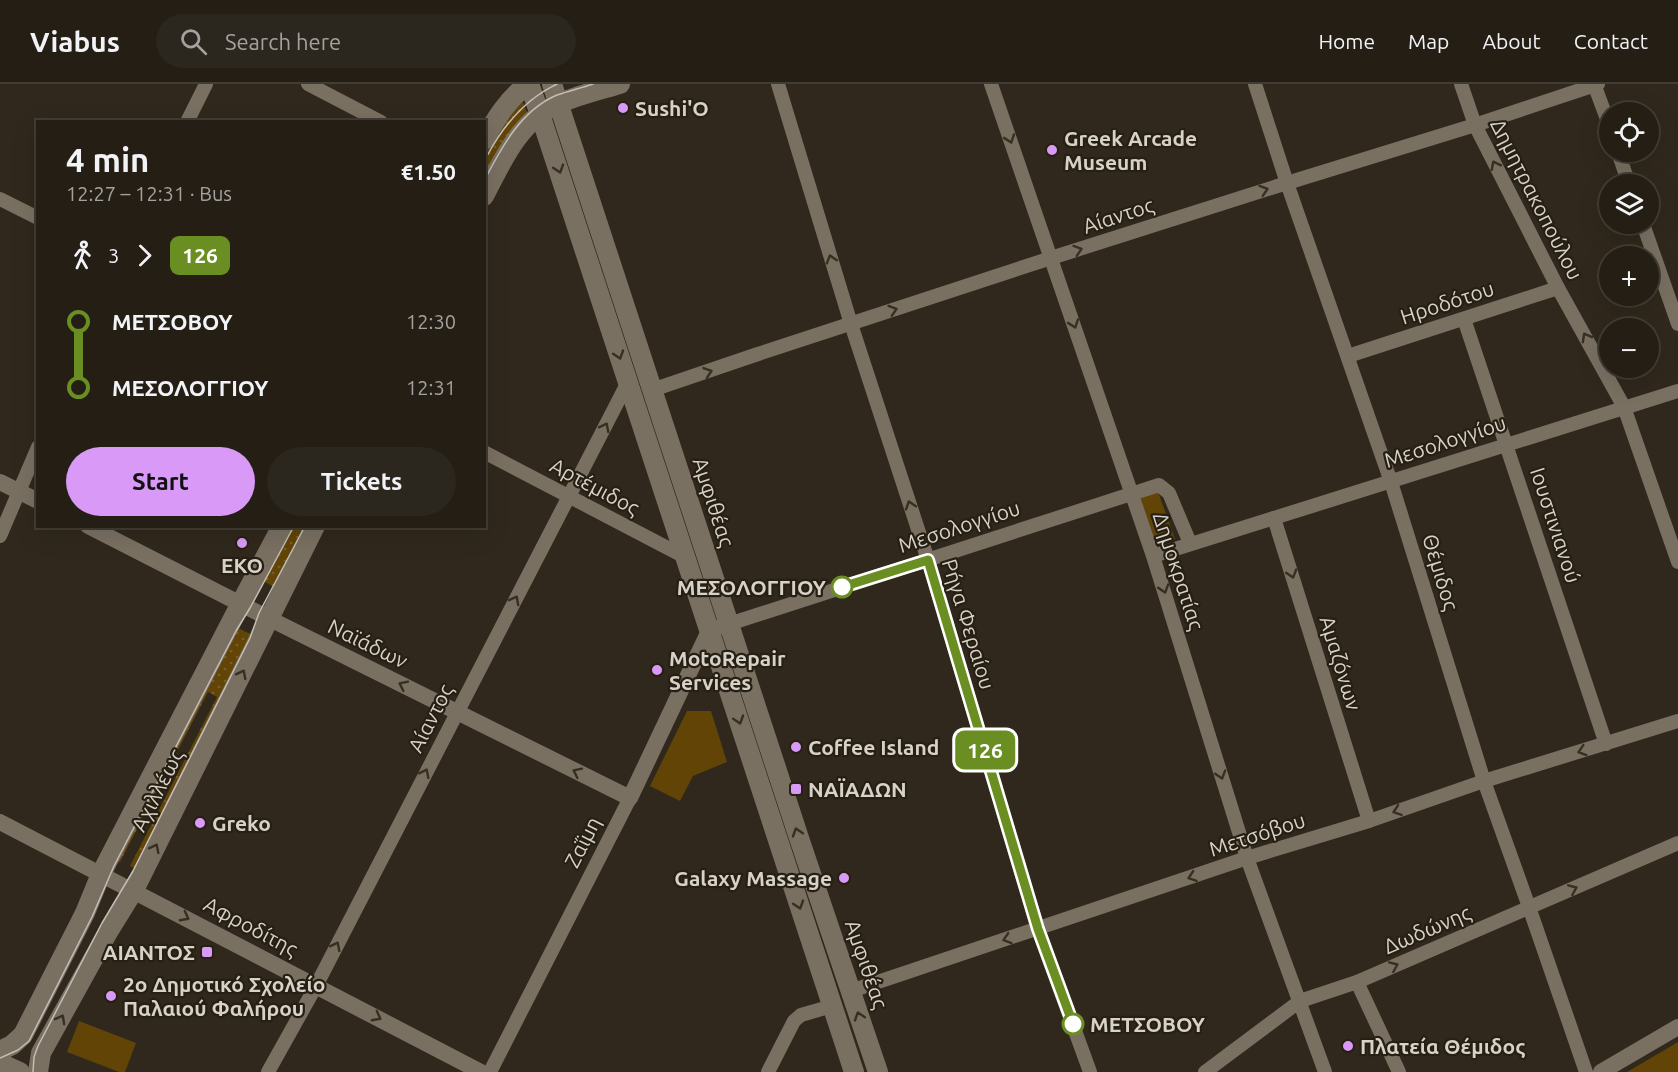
<!DOCTYPE html>
<meta charset="utf-8">
<style>
:root{--surface:#241e15;--page:#2c271e;--text:#f1f3f6;--muted:#a3a2a0;--line:#413c34;--accent:#d99af7}
body{margin:0;font-family:Ubuntu,sans-serif;background:var(--page);color:var(--text);height:100vh;display:flex;flex-direction:column;font-size:22px;white-space:nowrap}
*{box-sizing:border-box;margin:0}
p{font-size:20px;color:var(--muted)}
.icon{flex:none;width:33px;height:33px;fill:none;stroke:currentColor;stroke-width:2;stroke-linecap:round;stroke-linejoin:round}
.map{position:relative;flex:1;overflow:hidden}
.sheet{position:absolute;left:36px;top:36px;width:450px;height:408px;display:flex;flex-direction:column;background:var(--surface);border-radius:0px;box-shadow:0 6px 24px #0002,0 0 0 2px var(--line)}
.sheet>*{flex:none}
.badge{padding:0 12px;border-radius:9px;font-size:21px;line-height:39px}
.tools{position:absolute;left:1599px;top:18px;display:grid;gap:12px}
.tools a{display:grid;place-items:center;width:60px;height:60px;border-radius:50%;background:var(--surface);box-shadow:0 6px 24px #0002,0 0 0 2px var(--line);font-size:30px}
.map>.badge{position:absolute;translate:-50% -50%;box-shadow:0 0 0 3px #fff}
.legs{display:flex;align-items:center;gap:9px;height:66px;padding:0 30px;font-size:20px}
.legs p{margin-inline-start:auto}
.summary{display:flex;align-items:center;justify-content:space-between;height:102px;padding:0 30px}
h1{font-size:33px;font-weight:700;line-height:45px}
.button{display:flex;gap:12px;margin-top:auto;padding:12px 30px}
.button a{flex:1;height:69px;border-radius:36px;background:var(--accent);color:#111;font-size:24px;font-weight:700;line-height:69px;text-align:center}
.button a+a{background:var(--page);color:var(--text)}
ul{padding:0 30px;list-style:none}
li{display:flex;align-items:center;gap:21px;height:66px;font-size:22px}
li i{display:grid;place-items:center;width:9px;height:100%;margin:0 8px;background:currentColor}
li i::after{content:'';width:15px;height:15px;margin:-8px;border:4px solid;border-radius:50%;background:var(--surface)}
li p{margin-inline-start:auto}
li:first-child i{background:linear-gradient(#0000 50%,currentColor 0)}
li:last-child i{background:linear-gradient(currentColor 50%,#0000 0)}
header{display:flex;align-items:center;gap:36px;box-sizing:border-box;height:84px;padding:0 30px;background:var(--surface);border-bottom:2px solid var(--line)}
header strong{font-size:28px}
nav{display:flex;gap:33px;margin-inline-start:auto;font-size:21px}
.search{width:420px;height:54px;background:var(--page);display:flex;align-items:center;gap:15px;box-sizing:border-box;padding:0 21px;border-radius:33px;color:var(--muted);font-size:22px}
.map>svg:first-child{display:block}
.grass{fill:url(#grass-dots)}
.park{fill:#614406}
.lines{fill:none;stroke-linecap:round;stroke-linejoin:round}
.minor{stroke:#797062;stroke-width:14}
.tertiary{stroke:#797062;stroke-width:16}
.secondary{stroke:#797062;stroke-width:20}
.tram{stroke:#c4beb6;stroke-width:1.5}
.oneway{stroke:#372f22}
.line-1-casing{stroke:#fff;stroke-width:14}
.line-1{stroke:#6b8e23;stroke-width:9}
.poi-dot{fill:#d99af7;stroke:#261f12;stroke-width:2}
.stop-1-dot{fill:#fff;stroke:#6b8e23;stroke-width:3}
.labels{text-anchor:middle;dominant-baseline:central;stroke-width:4.5;stroke-linejoin:round;paint-order:stroke}
.poi-label{font-size:21px;font-weight:bold;fill:#d6d1c9;stroke:#261f12;text-anchor:start}
.street-label{font-size:21px;fill:#d6d1c9;stroke:#261f12}
.stop-label{font-size:21px;font-weight:bold;fill:#d6d1c9;stroke:#261f12;text-anchor:end}
</style>
<header>
<strong>Viabus</strong>
<div class="search"><svg class="icon" aria-label="search" viewBox="0 0 24 24"><circle cx="10" cy="10" r="6"/><path d="M15 15l6 6"/></svg>Search here</div>
<nav><a>Home</a><a>Map</a><a>About</a><a>Contact</a></nav>
</header>
<div class="map">
<svg width="1678" height="988" viewBox="0 0 1678 988">
<defs>
<pattern id="grass-dots" width="8" height="8" patternUnits="userSpaceOnUse" patternTransform="scale(1.5)"><rect width="8" height="8" fill="#614406"/><path d="M2 2h.1M6 6h.1" fill="none" stroke="#775e29" stroke-width="1.8" stroke-linecap="round"/></pattern>
</defs>
<rect width="100%" height="100%" fill="#30281c"/>
<g class="grass">
<path d="M523,18L530,36L485,102C485,93 483,82 485,73C486,59 512,27 523,18Z"/>
<path d="M291,443H308L276,504L263,497Z"/>
<path d="M234,542L254,552L137,785L130,782L217,613L208,608L120,778L115,776Z"/>
</g>
<g class="park">
<path d="M1157,405L1175,455L1157,462L1139,411Z"/>
<path d="M687,627H711L727,678L693,692L680,717L650,702Z"/>
<path d="M79,937L136,959L125,988H119L67,968Z"/>
<path d="M1678,958V988H1627Z"/>
</g>
<g class="lines">
<g class="minor">
<path d="M308,0L381,38"/>
<path d="M778,0L851,240L928,476L1038,845L1090,988"/>
<path d="M991,0L1153,472L1247,774L1325,988"/>
<path d="M1255,0L1287,99L1391,398L1484,697L1529,823L1586,988"/>
<path d="M1461,0L1475,41L1558,204L1624,323L1678,478"/>
<path d="M1594,0L1610,43"/>
<path d="M187,38L206,0"/>
<path d="M1618,68L1629,100"/>
<path d="M0,115L38,134"/>
<path d="M1643,140L1678,240"/>
<path d="M1464,235L1606,660"/>
<path d="M1348,272L1558,204"/>
<path d="M652,306L755,271L1051,174L1287,99L1475,41L1598,0"/>
<path d="M484,368L685,473"/>
<path d="M1274,434L1369,737"/>
<path d="M0,452L38,363"/>
<path d="M1153,472L1678,307"/>
<path d="M729,540L1159,401L1169,409L1190,459"/>
<path d="M1357,898L1399,988"/>
<path d="M851,907L1247,774L1369,737L1484,697L1678,637"/>
<path d="M268,988L316,902L628,298"/>
<path d="M490,988L630,714"/>
<path d="M768,988L794,937L801,931L832,922"/>
<path d="M1205,988L1300,917L1357,898L1678,759"/>
</g>
<g class="tertiary">
<path d="M0,398L38,417"/>
<path d="M88,442L276,538L630,714L709,547L717,544"/>
<path d="M0,738L481,988"/>
<path d="M1601,988L1678,943"/>
</g>
<g class="secondary">
<path d="M529,0L540,30L854,988"/>
<path d="M552,0L800,757L878,988"/>
<path d="M484,56C496,34 508,15 528,0"/>
<path d="M484,112C502,77 520,36 558,20C578,11 600,6 620,0"/>
<path d="M0,967L12,961L23,951L85,829L101,790L241,519L282,442"/>
<path d="M0,979L20,988"/>
<path d="M38,988L41,969L108,848L134,806L315,442"/>
</g>
<g class="tram">
<path d="M487,72C503,42 525,15 557,0"/>
<path d="M484,97C501,64 521,26 557,11C569,7 581,4 593,0"/>
<path d="M0,974L18,966L29,957L92,833L114,782L236,547L250,524L294,442"/>
<path d="M33,988L34,973L38,962L102,839L133,787L250,554L259,529L305,442"/>
</g>
</g>
<defs><path id="oneway-chevron" d="M-2-3.5L2.5 0L-2 3.5" fill="none" stroke-width="1.6" stroke-linecap="round" stroke-linejoin="round" transform="scale(1.5)"/></defs>
<g class="oneway">
<use href="#oneway-chevron" transform="translate(1010 55) rotate(71)"/>
<use href="#oneway-chevron" transform="translate(1495 81) rotate(-117)"/>
<use href="#oneway-chevron" transform="translate(559 85) rotate(72)"/>
<use href="#oneway-chevron" transform="translate(1264 106) rotate(-18)"/>
<use href="#oneway-chevron" transform="translate(1078 166) rotate(-18)"/>
<use href="#oneway-chevron" transform="translate(831 175) rotate(-107)"/>
<use href="#oneway-chevron" transform="translate(893 226) rotate(-18)"/>
<use href="#oneway-chevron" transform="translate(1074 240) rotate(71)"/>
<use href="#oneway-chevron" transform="translate(1586 253) rotate(-119)"/>
<use href="#oneway-chevron" transform="translate(619 271) rotate(72)"/>
<use href="#oneway-chevron" transform="translate(708 288) rotate(-19)"/>
<use href="#oneway-chevron" transform="translate(605 343) rotate(-63)"/>
<use href="#oneway-chevron" transform="translate(910 421) rotate(-108)"/>
<use href="#oneway-chevron" transform="translate(1292 490) rotate(73)"/>
<use href="#oneway-chevron" transform="translate(1164 505) rotate(73)"/>
<use href="#oneway-chevron" transform="translate(515 516) rotate(-62)"/>
<use href="#oneway-chevron" transform="translate(242 590) rotate(-63)"/>
<use href="#oneway-chevron" transform="translate(403 601) rotate(-154)"/>
<use href="#oneway-chevron" transform="translate(739 636) rotate(72)"/>
<use href="#oneway-chevron" transform="translate(1582 667) rotate(163)"/>
<use href="#oneway-chevron" transform="translate(577 688) rotate(-154)"/>
<use href="#oneway-chevron" transform="translate(425 689) rotate(-63)"/>
<use href="#oneway-chevron" transform="translate(1221 691) rotate(73)"/>
<use href="#oneway-chevron" transform="translate(1397 727) rotate(161)"/>
<use href="#oneway-chevron" transform="translate(797 748) rotate(-108)"/>
<use href="#oneway-chevron" transform="translate(155 764) rotate(-63)"/>
<use href="#oneway-chevron" transform="translate(1192 793) rotate(161)"/>
<use href="#oneway-chevron" transform="translate(1573 805) rotate(-23)"/>
<use href="#oneway-chevron" transform="translate(799 821) rotate(72)"/>
<use href="#oneway-chevron" transform="translate(185 833) rotate(28)"/>
<use href="#oneway-chevron" transform="translate(1007 855) rotate(162)"/>
<use href="#oneway-chevron" transform="translate(336 862) rotate(-63)"/>
<use href="#oneway-chevron" transform="translate(1394 882) rotate(-23)"/>
<use href="#oneway-chevron" transform="translate(859 932) rotate(-108)"/>
<use href="#oneway-chevron" transform="translate(377 933) rotate(28)"/>
<use href="#oneway-chevron" transform="translate(61 935) rotate(-61)"/>
</g>
<g class="lines">
<g class="line-1-casing">
<path id="line-1" d="M842,503L928,476L1038,845L1073,940"/>
</g>
<use href="#line-1" class="line-1"/>
</g>
<g class="poi-dot">
<circle cx="623" cy="24" r="6"/>
<circle cx="1052" cy="66" r="6"/>
<circle cx="242" cy="459" r="6"/>
<circle cx="657" cy="586" r="6"/>
<circle cx="796" cy="663" r="6"/>
<rect x="790" y="699" width="12" height="12" rx="3"/>
<circle cx="200" cy="739" r="6"/>
<circle cx="844" cy="794" r="6"/>
<rect x="201" y="862" width="12" height="12" rx="3"/>
<circle cx="111" cy="912" r="6"/>
<circle cx="1348" cy="962" r="6"/>
</g>
<g class="stop-1-dot">
<circle cx="842" cy="503" r="10"/>
<circle cx="1073" cy="940" r="10"/>
</g>
<g class="labels">
<g class="poi-label">
<text x="635" y="24">Sushi'O</text>
<text x="1064" y="54">Greek Arcade<tspan x="1064" dy="24">Museum</tspan></text>
<text x="242" y="481" text-anchor="middle">EKO</text>
<text x="669" y="574">MotoRepair<tspan x="669" dy="24">Services</tspan></text>
<text x="808" y="663">Coffee Island</text>
<text x="808" y="705">ΝΑΪΑΔΩΝ</text>
<text x="212" y="739">Greko</text>
<text x="832" y="794" text-anchor="end">Galaxy Massage</text>
<text x="195" y="868" text-anchor="end">ΑΙΑΝΤΟΣ</text>
<text x="123" y="900">2ο Δημοτικό Σχολείο<tspan x="123" dy="24">Παλαιού Φαλήρου</tspan></text>
<text x="1360" y="962">Πλατεία Θέμιδος</text>
</g>
<g class="street-label">
<text transform="translate(1537 115) rotate(63)">Δημητρακοπούλου</text>
<text transform="translate(1118 131) rotate(-18)">Αίαντος</text>
<text transform="translate(1447 218) rotate(-18)">Ηροδότου</text>
<text transform="translate(1445 357) rotate(-18)">Μεσολογγίου</text>
<text transform="translate(595 402) rotate(28)">Αρτέμιδος</text>
<text transform="translate(714 418) rotate(72)">Αμφιθέας</text>
<text transform="translate(1556 441) rotate(72)">Ιουστινιανού</text>
<text transform="translate(959 442) rotate(-18)">Μεσολογγίου</text>
<text transform="translate(1179 487) rotate(72)">Δημοκρατίας</text>
<text transform="translate(1441 488) rotate(73)">Θέμιδος</text>
<text transform="translate(969 540) rotate(73)">Ρήγα Φεραίου</text>
<text transform="translate(368 559) rotate(26)">Ναϊάδων</text>
<text transform="translate(1341 579) rotate(73)">Αμαζόνων</text>
<text transform="translate(430 634) rotate(-63)">Αίαντος</text>
<text transform="translate(157 706) rotate(-63)">Αχιλλέως</text>
<text transform="translate(1257 750) rotate(-18)">Μετσόβου</text>
<text transform="translate(582 758) rotate(-63)">Ζαΐμη</text>
<text transform="translate(251 842) rotate(28)">Αφροδίτης</text>
<text transform="translate(1427 845) rotate(-23)">Δωδώνης</text>
<text transform="translate(867 880) rotate(71)">Αμφιθέας</text>
</g>
<g class="stop-label">
<text x="826" y="503">ΜΕΣΟΛΟΓΓΙΟΥ</text>
<text x="1090" y="940" text-anchor="start">ΜΕΤΣΟΒΟΥ</text>
</g>
</g>
</svg>
<div class="tools">
<a><svg class="icon" aria-label="locate" viewBox="0 0 24 24"><circle cx="12" cy="12" r="6"/><path d="M12 2v4M12 18v4M2 12h4M18 12h4"/></svg></a>
<a><svg class="icon" aria-label="layers" viewBox="0 0 24 24"><path d="M12 4l9 5-9 5-9-5zM3 14l9 5 9-5"/></svg></a>
<a>+</a>
<a>−</a>
</div>
<b class="badge" style="left:985px;top:666px;background:#6b8e23;color:#fff">126</b>
<section class="sheet">
<div class="summary"><div><h1>4 min</h1><p>12:27 – 12:31 · Bus</p></div><b>€1.50</b></div>
<div class="legs"><svg class="icon" aria-label="walk" viewBox="0 0 24 24"><circle cx="13" cy="4" r="2"/><path d="M13 8l-2 6 4 7M11 14l-3 7M7 12l3-4h3l4 4"/></svg>3<svg class="icon" aria-label="forward" viewBox="0 0 24 24"><path d="M9 5l7 7-7 7"/></svg><b class="badge" style="background:#6b8e23;color:#fff">126</b></div>
<ul>
<li><i style="color:#6b8e23"></i><b>ΜΕΤΣΟΒΟΥ</b><p>12:30</p></li>
<li><i style="color:#6b8e23"></i><b>ΜΕΣΟΛΟΓΓΙΟΥ</b><p>12:31</p></li>
</ul>
<div class="button"><a>Start</a><a>Tickets</a></div>
</section>
</div>
